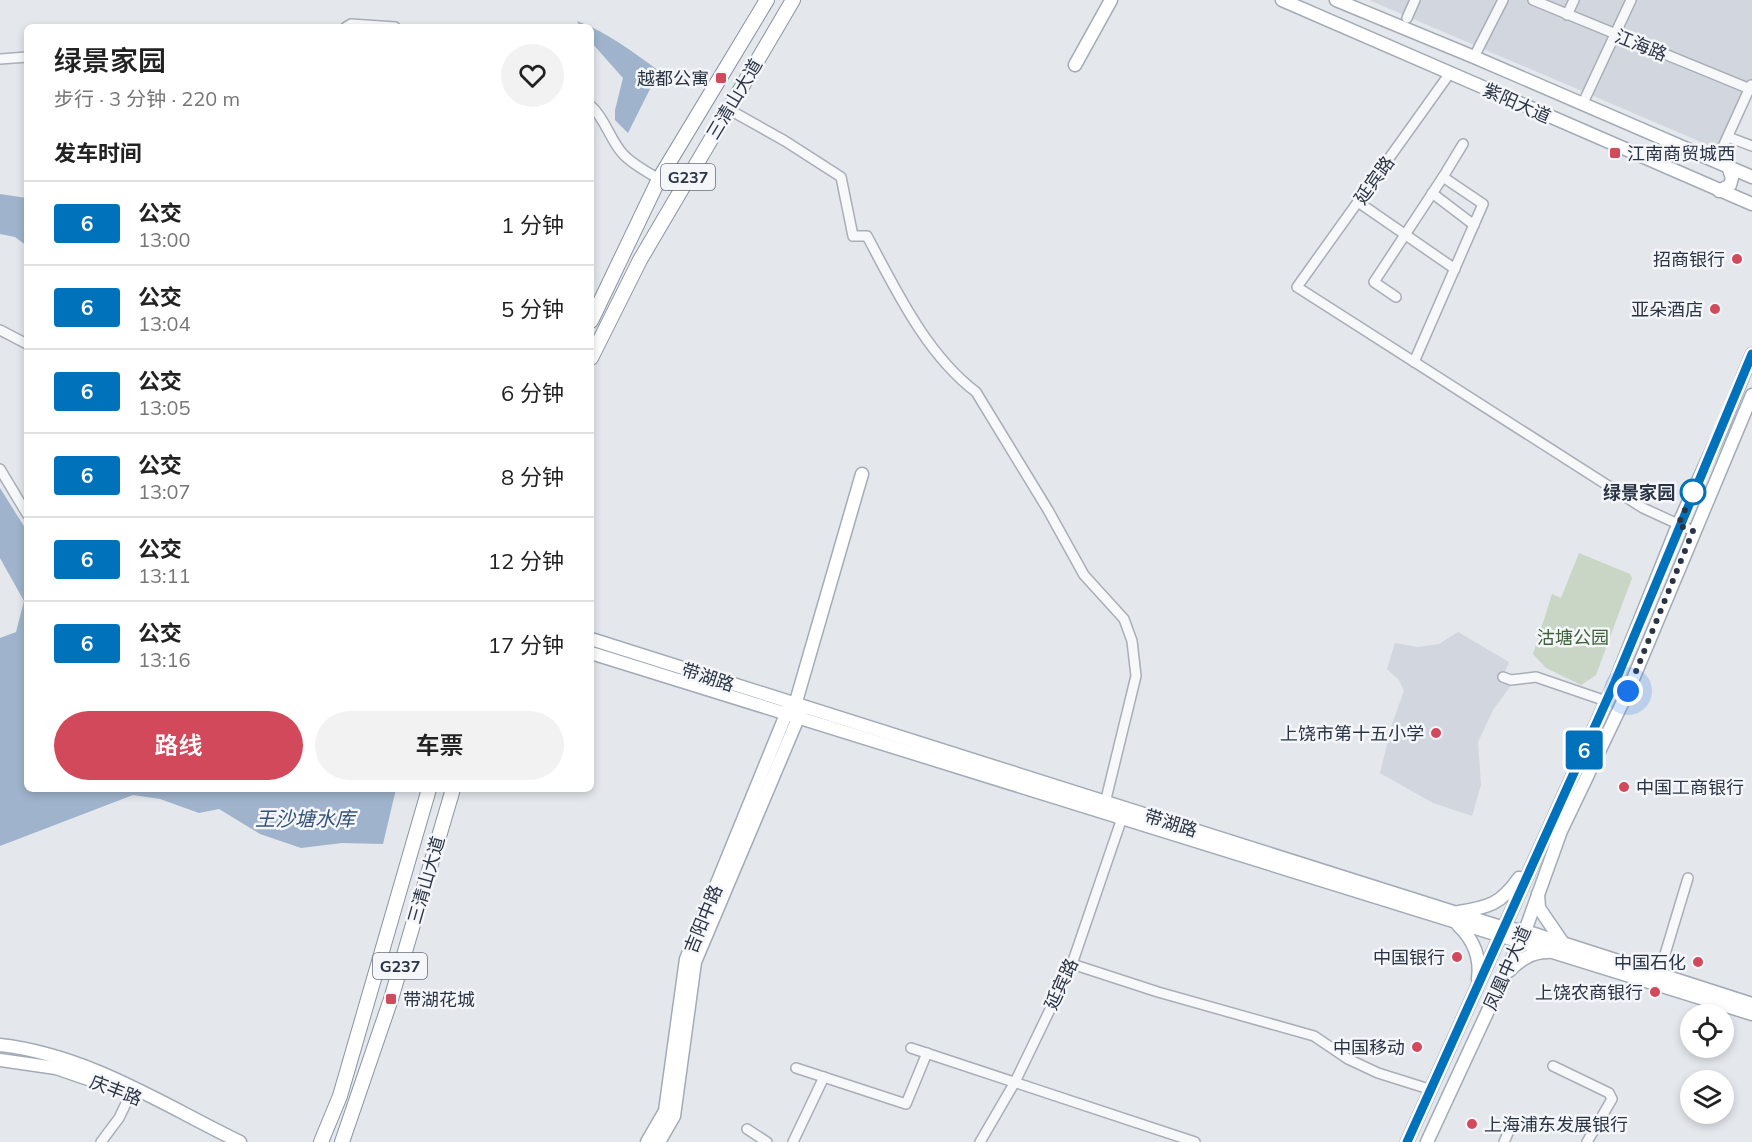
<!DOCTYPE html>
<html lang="zh">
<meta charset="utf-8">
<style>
:root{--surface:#fff;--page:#f2f2f2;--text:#222;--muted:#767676;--line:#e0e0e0;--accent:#d1495b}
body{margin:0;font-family:Mulish,"Noto Sans SC",sans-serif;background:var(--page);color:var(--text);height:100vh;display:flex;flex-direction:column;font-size:22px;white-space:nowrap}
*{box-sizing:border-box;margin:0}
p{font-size:20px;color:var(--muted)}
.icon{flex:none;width:33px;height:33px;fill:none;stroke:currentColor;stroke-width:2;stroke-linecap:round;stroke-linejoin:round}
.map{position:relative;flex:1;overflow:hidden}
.drawer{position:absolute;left:24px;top:24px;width:570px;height:768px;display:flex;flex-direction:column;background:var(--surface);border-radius:9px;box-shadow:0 3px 9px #0003}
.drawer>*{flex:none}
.badge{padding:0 12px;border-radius:4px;font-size:21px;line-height:39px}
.fabs{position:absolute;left:1680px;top:1004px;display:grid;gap:12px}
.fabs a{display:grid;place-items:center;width:54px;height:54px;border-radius:50%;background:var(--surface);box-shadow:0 3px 9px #0003;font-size:30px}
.you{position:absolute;width:30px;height:30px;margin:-15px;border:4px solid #fff;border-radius:50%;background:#1a73e8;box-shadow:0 0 0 9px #1a73e833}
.map>.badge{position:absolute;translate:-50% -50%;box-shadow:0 0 0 3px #fff}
h2{padding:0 30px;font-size:22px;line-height:54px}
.round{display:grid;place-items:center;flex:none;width:63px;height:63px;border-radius:32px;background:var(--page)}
.head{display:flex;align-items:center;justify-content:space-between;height:102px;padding:0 30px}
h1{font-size:28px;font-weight:600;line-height:45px}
.cta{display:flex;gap:12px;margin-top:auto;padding:12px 30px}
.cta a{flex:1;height:69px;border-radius:36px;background:var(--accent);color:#fff;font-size:24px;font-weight:600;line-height:69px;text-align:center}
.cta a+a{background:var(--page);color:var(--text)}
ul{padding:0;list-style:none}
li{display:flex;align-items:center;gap:18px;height:84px;padding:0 30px;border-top:2px solid var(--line)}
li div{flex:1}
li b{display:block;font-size:22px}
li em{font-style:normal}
li .badge{min-width:66px;font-weight:700;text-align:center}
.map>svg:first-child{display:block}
.built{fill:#d2d6de}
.green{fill:#c9d6c5}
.water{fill:#9fb4cc}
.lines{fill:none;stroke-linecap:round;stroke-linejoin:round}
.minor-casing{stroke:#a9aeb7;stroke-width:12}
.major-casing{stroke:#a3abb8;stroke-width:15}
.highway-casing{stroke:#8b94a3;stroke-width:16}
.minor{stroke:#f7f8fa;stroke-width:9}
.major{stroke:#fff;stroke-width:12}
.highway{stroke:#fff;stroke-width:14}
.line-casing{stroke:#fff;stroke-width:14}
.line{stroke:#0072bc;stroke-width:9}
.walk{stroke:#2b3445;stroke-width:6;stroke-dasharray:0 10.8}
.poi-dot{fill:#d1495b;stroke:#f4f6f9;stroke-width:2}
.stop-dot{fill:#fff;stroke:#0072bc;stroke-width:3}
.labels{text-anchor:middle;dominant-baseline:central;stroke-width:5;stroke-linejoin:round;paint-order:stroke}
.shield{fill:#f4f6f9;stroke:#676e7b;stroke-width:1.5}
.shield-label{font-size:16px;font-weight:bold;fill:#2b3445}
.street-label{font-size:18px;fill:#2b3445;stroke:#f4f6f9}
.poi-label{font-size:18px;fill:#2b3445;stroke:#f4f6f9;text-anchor:end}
.stop-label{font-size:18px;font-weight:bold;fill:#2b3445;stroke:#f4f6f9;text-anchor:end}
.park-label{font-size:18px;fill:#3f6138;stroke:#f4f6f9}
.water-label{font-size:20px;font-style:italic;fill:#34527a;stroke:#f4f6f9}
</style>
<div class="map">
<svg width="1752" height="1142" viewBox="0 0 1752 1142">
<rect width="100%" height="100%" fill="#e4e7ec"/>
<g class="built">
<path d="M1369,0H1752V84L1722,151Z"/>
<path d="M1458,632L1509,662L1501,682L1512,684L1493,710L1478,742L1481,785L1472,816L1433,803L1380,773L1392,724L1404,691L1399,680L1387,669L1395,643L1418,647L1439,644Z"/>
</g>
<path class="green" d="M1579,553L1630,574L1632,578L1596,675L1581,685L1546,668L1533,654L1552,594L1561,598Z"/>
<g class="water">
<path d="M577,21C607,32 633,52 659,71L628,133L615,120V110L623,78L591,42V27H580Z"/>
<path d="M0,194L27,198V246L15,237L0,234Z"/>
<path d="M0,488L27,531V789H396L383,844L342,843L301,848L260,834L219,809L199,813L160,799L133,795L0,846V638L16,632L24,601L0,558Z"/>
</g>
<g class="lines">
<g class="minor-casing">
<g id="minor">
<path d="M1533,0L1750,89"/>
<path d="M1567,15L1574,0"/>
<path d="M1407,18L1415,0"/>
<path d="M346,27L351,24L395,27"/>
<path d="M1474,57L1503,0"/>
<path d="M0,59L27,57"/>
<path d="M1450,73L1297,287L1643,508L1693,531"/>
<path d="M1583,103L1631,0"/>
<path d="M591,106C605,118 610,140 623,154C632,164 647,172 659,179"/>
<path d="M728,109L785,141L841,177L853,236H867C896,290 926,354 976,392L1048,510L1084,575L1124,619L1132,641L1136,676L1105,803"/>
<path d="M1728,137L1752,146"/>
<path d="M1716,162L1751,85"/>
<path d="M1432,193L1474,225"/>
<path d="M1358,202L1455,269"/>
<path d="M1396,297L1374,282L1443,177"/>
<path d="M0,330L27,344"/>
<path d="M1414,362L1483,204L1443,177L1463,144"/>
<path d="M0,469L27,514"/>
<path d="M1503,677L1511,680L1536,677L1606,701"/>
<path d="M1072,964L1158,992L1314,1036L1348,1059L1378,1073L1432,1090"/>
<path d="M1659,974L1688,878"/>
<path d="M911,1048L1195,1142"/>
<path d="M1553,1066L1609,1093L1612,1099L1587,1142"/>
<path d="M796,1068L906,1104L927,1053"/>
<path d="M747,1129L767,1142"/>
<path d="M101,1142L119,1118L131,1093"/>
<path d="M793,1142L824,1077"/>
<path d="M980,1142L1015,1082L1072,964L1122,818"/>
<path d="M1504,1142L1509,1131"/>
</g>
</g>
<g class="major-casing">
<g id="major">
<path d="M1282,0L1752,204"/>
<path d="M1336,0L1474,57L1752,177"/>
<path d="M1075,65L1111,0"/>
<path d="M1719,191L1730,185L1732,178L1729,169"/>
<path d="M591,639L1504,928L1525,931L1752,1004"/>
<path d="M591,653L1752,1014"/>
<path d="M795,705L862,474"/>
<path d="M1538,894L1539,908L1565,946"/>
<path d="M1459,912C1489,907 1501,904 1519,878"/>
<path d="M1458,925C1474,940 1481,957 1478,979"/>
<path d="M1509,971C1520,960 1531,952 1548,952"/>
<path d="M0,1045C88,1055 162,1104 240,1142"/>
<path d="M0,1060L56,1068L126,1092"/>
<path d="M647,1142L665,1111L686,959L789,707"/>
<path d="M659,1142L674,1116L695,962L801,711"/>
<path d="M1407,1142L1615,682L1678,525L1722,428L1752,354"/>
<path d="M1427,1142L1525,931L1561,831L1628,691L1752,395"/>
</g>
</g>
<g class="highway-casing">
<g id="highway">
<path d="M591,321L659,179L767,0"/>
<path d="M591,358L640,260L793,0"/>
<path d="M321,1142L340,1096L429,789"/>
<path d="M342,1142L391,999L453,789"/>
</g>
</g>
<use href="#minor" class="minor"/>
<use href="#major" class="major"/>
<use href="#highway" class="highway"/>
</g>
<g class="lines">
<g class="line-casing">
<path id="line" d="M1407,1142L1615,682L1752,354"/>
</g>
<use href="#line" class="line"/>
<path class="walk" d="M1628,691L1693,531L1678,525L1696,486L1693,492"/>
</g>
<g class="poi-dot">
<rect x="715" y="72" width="12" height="12" rx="3"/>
<rect x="1609" y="147" width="12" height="12" rx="3"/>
<circle cx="1737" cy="259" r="6"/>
<circle cx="1715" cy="309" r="6"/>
<circle cx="1436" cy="733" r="6"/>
<circle cx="1624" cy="787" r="6"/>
<circle cx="1457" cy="957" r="6"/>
<circle cx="1698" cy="962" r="6"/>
<circle cx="1655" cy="992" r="6"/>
<rect x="385" y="993" width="12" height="12" rx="3"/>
<circle cx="1417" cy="1047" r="6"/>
<circle cx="1472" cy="1124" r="6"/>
</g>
<circle class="stop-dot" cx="1693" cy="492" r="12"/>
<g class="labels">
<g class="shield">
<rect x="661" y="164" width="54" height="26" rx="4.5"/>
<rect x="373" y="953" width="54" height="26" rx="4.5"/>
</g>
<g class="shield-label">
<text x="688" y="177">G237</text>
<text x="400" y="966">G237</text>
</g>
<g class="street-label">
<text transform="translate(1641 45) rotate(22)">江海路</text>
<text transform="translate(734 99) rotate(-59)">三清山大道</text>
<text transform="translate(1517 103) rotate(24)">紫阳大道</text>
<text transform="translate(1374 180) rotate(-54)">延宾路</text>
<text transform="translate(708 677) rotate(18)">带湖路</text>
<text transform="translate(1171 823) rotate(17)">带湖路</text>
<text transform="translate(426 880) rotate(-74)">三清山大道</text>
<text transform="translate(703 919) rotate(-68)">吉阳中路</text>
<text transform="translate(1507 968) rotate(-66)">凤凰中大道</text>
<text transform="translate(1061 984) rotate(-65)">延宾路</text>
<text transform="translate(116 1090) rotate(21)">庆丰路</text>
</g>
<g class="poi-label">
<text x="709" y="78">越都公寓</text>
<text x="1627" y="153" text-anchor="start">江南商贸城西</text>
<text x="1725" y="259">招商银行</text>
<text x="1703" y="309">亚朵酒店</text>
<text x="1424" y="733">上饶市第十五小学</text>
<text x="1636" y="787" text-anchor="start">中国工商银行</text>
<text x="1445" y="957">中国银行</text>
<text x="1686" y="962">中国石化</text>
<text x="1643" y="992">上饶农商银行</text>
<text x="403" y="999" text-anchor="start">带湖花城</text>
<text x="1405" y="1047">中国移动</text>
<text x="1484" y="1124" text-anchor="start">上海浦东发展银行</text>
</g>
<g class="stop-label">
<text x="1675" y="492">绿景家园</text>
</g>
<g class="park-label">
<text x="1573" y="637">沽塘公园</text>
</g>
<g class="water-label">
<text x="305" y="818">王沙塘水库</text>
</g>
</g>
</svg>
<div class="fabs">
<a><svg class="icon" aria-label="locate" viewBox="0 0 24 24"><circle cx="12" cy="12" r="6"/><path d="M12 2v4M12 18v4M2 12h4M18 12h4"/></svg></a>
<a><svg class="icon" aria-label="layers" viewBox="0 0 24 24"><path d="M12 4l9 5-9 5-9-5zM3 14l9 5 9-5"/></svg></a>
</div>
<div class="you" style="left:1628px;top:691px"></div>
<b class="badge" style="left:1584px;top:750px;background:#0072bc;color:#fff">6</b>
<section class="drawer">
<div class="head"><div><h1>绿景家园</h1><p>步行 · 3 分钟 · 220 m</p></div><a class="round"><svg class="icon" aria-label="heart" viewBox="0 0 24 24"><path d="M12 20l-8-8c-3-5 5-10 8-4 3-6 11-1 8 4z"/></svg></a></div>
<h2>发车时间</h2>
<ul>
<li><span class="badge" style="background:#0072bc;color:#fff">6</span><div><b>公交</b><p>13:00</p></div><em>1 分钟</em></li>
<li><span class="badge" style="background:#0072bc;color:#fff">6</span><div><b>公交</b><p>13:04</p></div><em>5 分钟</em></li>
<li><span class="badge" style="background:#0072bc;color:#fff">6</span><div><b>公交</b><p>13:05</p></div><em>6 分钟</em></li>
<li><span class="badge" style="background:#0072bc;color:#fff">6</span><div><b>公交</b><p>13:07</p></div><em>8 分钟</em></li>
<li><span class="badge" style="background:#0072bc;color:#fff">6</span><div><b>公交</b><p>13:11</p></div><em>12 分钟</em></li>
<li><span class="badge" style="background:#0072bc;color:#fff">6</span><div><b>公交</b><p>13:16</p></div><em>17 分钟</em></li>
</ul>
<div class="cta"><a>路线</a><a>车票</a></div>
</section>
</div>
